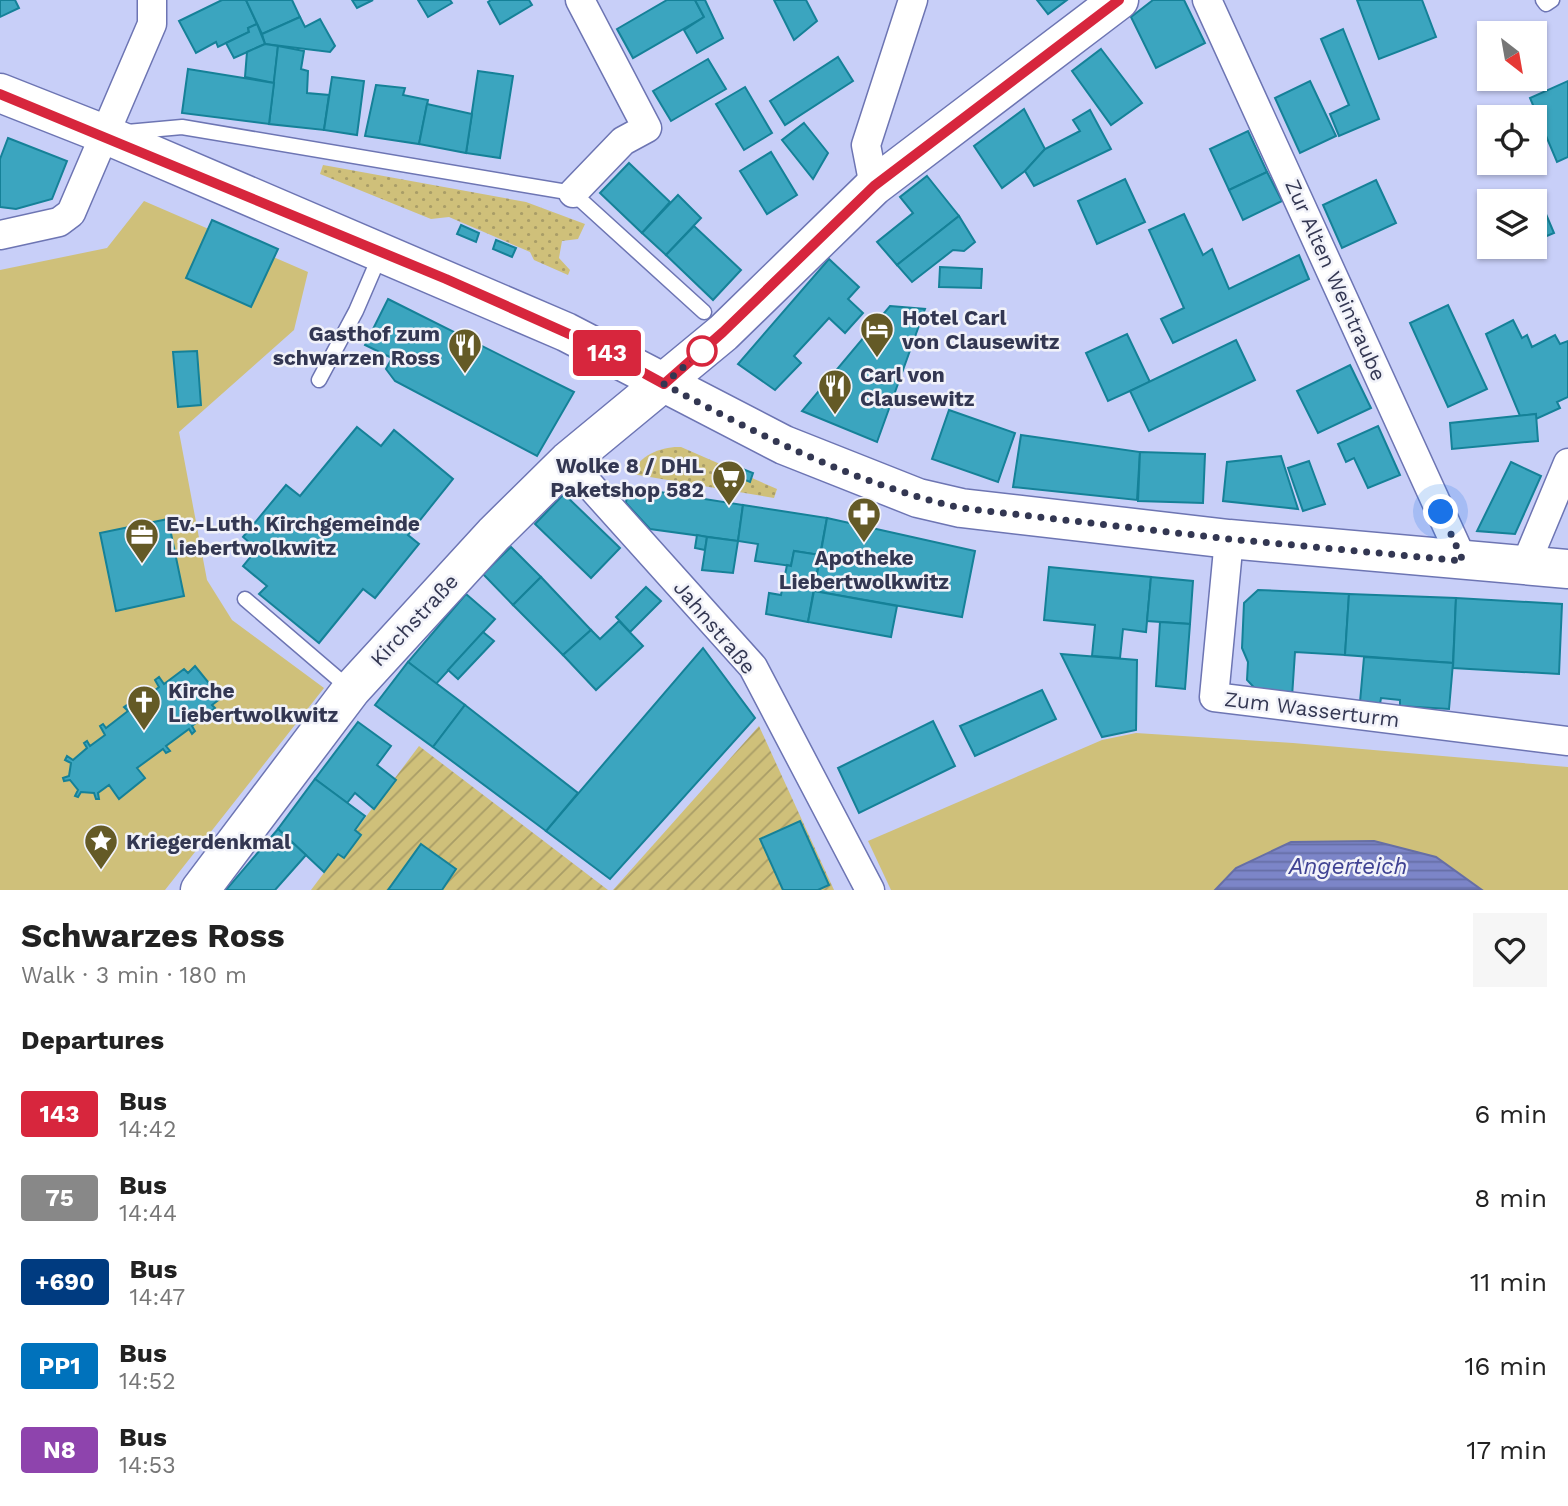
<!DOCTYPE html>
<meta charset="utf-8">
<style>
:root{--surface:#fff;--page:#f6f6f6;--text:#222;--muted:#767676}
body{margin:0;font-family:"Work Sans",sans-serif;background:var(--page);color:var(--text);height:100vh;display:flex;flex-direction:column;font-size:26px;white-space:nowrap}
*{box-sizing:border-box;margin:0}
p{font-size:23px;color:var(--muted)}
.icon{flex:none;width:38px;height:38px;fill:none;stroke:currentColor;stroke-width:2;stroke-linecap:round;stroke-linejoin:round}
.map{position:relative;height:890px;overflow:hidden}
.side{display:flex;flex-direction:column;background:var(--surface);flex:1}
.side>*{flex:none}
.badge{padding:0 14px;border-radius:5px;font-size:24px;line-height:46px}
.needle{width:46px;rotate:149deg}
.fabs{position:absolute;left:1477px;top:21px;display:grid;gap:14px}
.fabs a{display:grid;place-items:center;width:70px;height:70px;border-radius:0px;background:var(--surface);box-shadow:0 2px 5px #0004;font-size:35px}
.you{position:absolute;width:35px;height:35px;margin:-18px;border:5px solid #fff;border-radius:50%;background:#1a73e8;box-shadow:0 0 0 10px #1a73e833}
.map>.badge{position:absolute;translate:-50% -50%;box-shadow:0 0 0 4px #fff}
h2{padding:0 21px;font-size:26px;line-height:63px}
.round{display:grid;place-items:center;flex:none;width:74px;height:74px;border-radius:0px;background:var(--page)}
.summary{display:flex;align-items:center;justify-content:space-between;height:119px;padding:0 21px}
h1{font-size:33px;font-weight:700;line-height:52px}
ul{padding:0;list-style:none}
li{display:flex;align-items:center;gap:21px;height:84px;padding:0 21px}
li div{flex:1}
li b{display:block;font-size:26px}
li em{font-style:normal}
li .badge{min-width:77px;font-weight:700;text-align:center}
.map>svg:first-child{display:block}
.grass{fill:url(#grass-dots)}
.park{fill:#cfc07a}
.garden{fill:url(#garden-furrows)}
.water{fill:url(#water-rules);stroke:#666ea5;stroke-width:2}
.building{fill:#3ba5bf;stroke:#158198;stroke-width:2}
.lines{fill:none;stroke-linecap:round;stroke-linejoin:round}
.service-casing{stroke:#6d75b3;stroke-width:17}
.minor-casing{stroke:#6d75b3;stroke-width:31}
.secondary-casing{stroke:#6d75b3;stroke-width:41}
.service{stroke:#fff;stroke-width:14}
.minor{stroke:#fff;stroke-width:28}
.secondary{stroke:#fff;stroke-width:38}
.line-casing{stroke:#fff;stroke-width:16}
.line{stroke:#d7263d;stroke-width:10}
.walk{stroke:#333752;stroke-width:7;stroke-dasharray:0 12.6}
.stop-dot{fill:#fff;stroke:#d7263d;stroke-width:3.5}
.labels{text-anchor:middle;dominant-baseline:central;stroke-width:5;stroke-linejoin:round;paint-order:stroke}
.street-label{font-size:21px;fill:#333752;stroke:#f1f2f9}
.poi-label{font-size:21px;font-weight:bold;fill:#333752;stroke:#f1f2f9;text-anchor:start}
.water-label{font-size:23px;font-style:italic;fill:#3f4293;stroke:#f1f2f9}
</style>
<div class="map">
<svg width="1568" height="890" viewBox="0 0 1568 890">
<defs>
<pattern id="grass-dots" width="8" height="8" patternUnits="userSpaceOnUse" patternTransform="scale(1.75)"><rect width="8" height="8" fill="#cfc07a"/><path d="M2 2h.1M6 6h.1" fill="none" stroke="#a99d67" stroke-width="1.8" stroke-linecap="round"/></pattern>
<pattern id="garden-furrows" width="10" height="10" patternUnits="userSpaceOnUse" patternTransform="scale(1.75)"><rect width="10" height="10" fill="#cfc07a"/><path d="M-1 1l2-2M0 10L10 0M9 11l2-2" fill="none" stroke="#a99d67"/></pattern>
<pattern id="water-rules" width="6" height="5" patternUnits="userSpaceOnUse" patternTransform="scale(1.75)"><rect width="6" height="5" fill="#7c85c8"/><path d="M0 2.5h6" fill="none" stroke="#666ea5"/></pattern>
</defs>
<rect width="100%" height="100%" fill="#c8cff8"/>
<g class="grass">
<path d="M323,165L526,202L585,224L578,239L562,241L559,258L570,270L568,275L534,260L530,252L449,217L431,219L320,174Z"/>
<path d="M681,447L777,489L774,498L632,474C639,455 662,446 681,447Z"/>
</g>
<g class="park">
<path d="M144,201L308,272L294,330L179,432L207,580L232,620L324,688L165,890H0V270L107,248Z"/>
<path d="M1136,733L1293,743L1568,767V890H891L868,841L1102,740Z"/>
</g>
<g class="garden">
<path d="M759,726L834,890H613Z"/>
<path d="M419,746L608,890H311Z"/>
</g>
<path class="water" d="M1374,841L1436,857L1482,890H1215L1236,868L1291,842Z"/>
<g class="building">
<path d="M0,0H15L19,8L0,17Z"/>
<path d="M222,0H246L257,24L248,28L249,32L218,47L216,42L196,53L179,21Z"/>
<path d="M246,0H292L300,17L262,34Z"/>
<path d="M352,0H373L357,8Z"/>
<path d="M418,0H450L452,3L428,17Z"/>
<path d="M491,0H529L532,5L500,24L488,2Z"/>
<path d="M667,0H695L704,17L633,58L617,29Z"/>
<path d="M695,0H705L723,38L697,53L684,30L704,17Z"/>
<path d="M774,0H806L817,21L794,40Z"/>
<path d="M1037,0H1067L1048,14Z"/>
<path d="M1153,0H1184L1205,43L1156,68L1131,17Z"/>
<path d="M1357,0H1422L1436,37L1379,59Z"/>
<path d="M300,17L305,27L320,19L335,46L330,52L265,44L262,34Z"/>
<path d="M257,24L265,44L234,58L226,43L249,32L248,28Z"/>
<path d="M1343,29L1379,119L1339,136L1330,114L1349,105L1321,39Z"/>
<path d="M265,44L278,46L274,83L245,77L247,52Z"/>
<path d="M278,46L304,51L301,69L308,71L307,93L329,95L324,130L269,124Z"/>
<path d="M1101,49L1142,103L1111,125L1072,71Z"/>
<path d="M838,57L853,81L785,125L770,101Z"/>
<path d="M708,59L726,89L671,121L653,91Z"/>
<path d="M188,69L274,83L269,124L182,113Z"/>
<path d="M478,71L513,76L500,158L466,153Z"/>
<path d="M332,77L364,81L357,135L324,130Z"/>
<path d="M1310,81L1336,136L1300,153L1275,98Z"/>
<path d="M1568,81V157L1557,162L1530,98Z"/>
<path d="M376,85L405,88L403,95L428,100L419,144L365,136Z"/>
<path d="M745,87L772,133L744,150L716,104Z"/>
<path d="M427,104L472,114L466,153L419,144Z"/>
<path d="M1024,109L1045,149L1025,171L1002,188L974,146Z"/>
<path d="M1090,110L1111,149L1034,186L1025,171L1045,149L1080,131L1073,120Z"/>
<path d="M804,123L828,153L813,179L782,140Z"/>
<path d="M1248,131L1267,172L1229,190L1210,149Z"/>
<path d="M8,138L67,161L52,199L16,209L0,207V159Z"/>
<path d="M771,152L797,195L767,214L740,171Z"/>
<path d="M629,163L670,202L642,233L600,193Z"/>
<path d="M1267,172L1282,201L1243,220L1229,190Z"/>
<path d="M927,176L959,216L897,265L877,242L913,213L900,197Z"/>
<path d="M1125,179L1145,222L1097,244L1078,201Z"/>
<path d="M1376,180L1396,223L1342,248L1323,205Z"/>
<path d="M1537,193L1554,233L1535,241V201H1518Z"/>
<path d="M678,195L701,218L666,255L642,233Z"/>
<path d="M1184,214L1203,255L1212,249L1229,289L1299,255L1309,279L1173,343L1161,319L1184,308L1149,230Z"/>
<path d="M959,216L975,242L964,251L953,250L912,282L897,265Z"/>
<path d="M212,220L278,249L251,307L186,278Z"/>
<path d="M461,225L479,233L476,242L457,234Z"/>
<path d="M694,226L741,270L713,300L666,255Z"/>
<path d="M496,240L516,248L512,257L493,249Z"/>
<path d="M1503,247H1522L1506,253Z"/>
<path d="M829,259L859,287L848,299L863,313L845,333L829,318L794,356L801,363L775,390L738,364Z"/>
<path d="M940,267L982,269L981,288L939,287Z"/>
<path d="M388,299L574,392L537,456L395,381L386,369L392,358L365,345Z"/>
<path d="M1448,305L1487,389L1448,407L1410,323Z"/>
<path d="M890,306L925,309L877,442L802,411Z"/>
<path d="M1513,320L1522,338L1527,335L1532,347L1555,335L1560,344L1568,341V397L1557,402L1560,408L1536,419V414L1520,416L1486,334Z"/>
<path d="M1127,334L1150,382L1108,401L1086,353Z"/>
<path d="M1236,340L1255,380L1149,431L1130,391Z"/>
<path d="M197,351L201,405L178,407L173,352Z"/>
<path d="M1350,365L1371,408L1318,433L1297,391Z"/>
<path d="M949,410L1015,433L998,482L932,459Z"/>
<path d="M1536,414L1538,441L1452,449L1450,423Z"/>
<path d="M1378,426L1400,475L1368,488L1354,458L1346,462L1338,444Z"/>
<path d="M357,427L381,446L394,430L453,479L408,535L419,544L375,598L363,589L319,643L259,594L267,586L243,566L257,549L243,537L286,485L300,496Z"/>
<path d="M1021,435L1140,452L1137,500L1013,487Z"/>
<path d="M1140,452L1205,454L1203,503L1138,501Z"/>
<path d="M1281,456L1298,509L1223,501L1227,462Z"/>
<path d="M1309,461L1325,504L1303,511L1288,468Z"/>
<path d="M1511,462L1541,476L1515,534L1477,531Z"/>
<path d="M735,466L753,473L750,482L731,474Z"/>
<path d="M628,487L743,505L738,541L650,529L626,503Z"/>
<path d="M564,494L620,548L591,578L535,524Z"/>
<path d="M743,505L827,518L820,555L794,551L791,566L755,561L758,544L738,541Z"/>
<path d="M827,518L975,551L962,617L814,591Z"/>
<path d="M168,519L184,596L116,611L100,533Z"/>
<path d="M697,535L707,537L705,550L695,548Z"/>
<path d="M707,537L738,541L733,573L702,570Z"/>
<path d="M511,547L541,577L513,605L483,574Z"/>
<path d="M794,551L820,555L808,622L766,614L769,593L781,595L787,565L791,566Z"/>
<path d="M1049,567L1151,577L1146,632L1123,629L1120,658L1092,656L1095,625L1044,620Z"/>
<path d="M541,577L591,630L563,655L513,605Z"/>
<path d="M1151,577L1193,581L1190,624L1147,621Z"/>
<path d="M646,587L661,601L630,632L616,617Z"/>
<path d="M1258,590L1349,594L1345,655L1295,652L1292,697L1262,696L1247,680L1248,662L1242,648L1244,603Z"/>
<path d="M814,591L897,606L891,637L808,622Z"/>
<path d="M466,594L495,619L436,684L408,662Z"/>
<path d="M1349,594L1456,598L1453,663L1345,655Z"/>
<path d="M1456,598L1562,604L1559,674L1453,668Z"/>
<path d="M619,621L643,646L596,690L563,655L591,630L600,639Z"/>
<path d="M1160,622L1190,624L1185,689L1156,686Z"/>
<path d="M483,632L494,641L458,679L448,670Z"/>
<path d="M703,648L755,718L610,879L546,831Z"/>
<path d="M1061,654L1137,660L1136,730L1102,737Z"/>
<path d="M1364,657L1453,663L1449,709L1400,706V700L1381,698L1380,704L1360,702Z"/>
<path d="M408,662L465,705L433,747L375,705Z"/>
<path d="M195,666L221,698L212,705L215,708L192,726L195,731L192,734L189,729L166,746L170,751L166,753L163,749L137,768L145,778L119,799L109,785L98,793L99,799H96L94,793L81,792L78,797L75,796L78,790L70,780L64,781L63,778L69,776L71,763L65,760L67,756L73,760L87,748L84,743L87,741L90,746L105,735L100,726L103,724L106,728L128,711L124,707L128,704L132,708L144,699L141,694L144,691L148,696L159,687L155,680L159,677L164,684L184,669L188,673Z"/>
<path d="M1042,690L1056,719L975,756L960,726Z"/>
<path d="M465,705L578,793L546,831L433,747Z"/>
<path d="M933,721L955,766L859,813L838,768Z"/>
<path d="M358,722L391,746L377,765L396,780L374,809L355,793L347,803L315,779Z"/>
<path d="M315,779L365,816L355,830L361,835L344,858L338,854L324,872L278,829Z"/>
<path d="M800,821L829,885L818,890H783L760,839Z"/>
<path d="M278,829L306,855L275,890H226Z"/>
<path d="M421,844L456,869L442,890H388Z"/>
</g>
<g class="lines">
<g class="service-casing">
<g id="service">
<path d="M1543,0L1546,4L1552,0"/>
<path d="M127,132L182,127L573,193L704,312"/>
<path d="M319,380L356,311L381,253"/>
<path d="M245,599L350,689"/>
</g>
</g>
<g class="minor-casing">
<g id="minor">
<path d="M1207,0L1463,561"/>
<path d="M874,186L866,145L913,0"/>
<path d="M573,193L623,141L647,128L580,0"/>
<path d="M0,235L59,222L71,213L152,24V0"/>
<path d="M568,461L753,667L870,890"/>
<path d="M1229,539L1214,697L1568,741"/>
<path d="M1525,566L1568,463"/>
</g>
</g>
<g class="secondary-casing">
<g id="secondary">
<path d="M0,93L104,134L566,332L784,445L918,498L961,508L1229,539L1568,569"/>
<path d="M200,890L351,690L494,534L568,461L723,333L874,186L1119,0"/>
</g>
</g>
<use href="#service" class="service"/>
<use href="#minor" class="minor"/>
<use href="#secondary" class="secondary"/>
</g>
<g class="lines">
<g class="line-casing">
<path id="line" d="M0,94L446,279L587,342L664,384L723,332L874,186L1119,0"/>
</g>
<use href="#line" class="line"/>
<path class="walk" d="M702,351L664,384C758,435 856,484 961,508L1229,539L1463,561L1441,512"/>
</g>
<defs>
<g id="hotel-pin" transform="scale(1.75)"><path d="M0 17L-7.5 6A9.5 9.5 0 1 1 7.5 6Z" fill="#645a26" stroke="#f1f2f9"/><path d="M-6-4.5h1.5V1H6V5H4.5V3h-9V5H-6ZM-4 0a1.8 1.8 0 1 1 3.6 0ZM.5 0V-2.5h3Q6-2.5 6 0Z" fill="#fff"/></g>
<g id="restaurant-pin" transform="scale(1.75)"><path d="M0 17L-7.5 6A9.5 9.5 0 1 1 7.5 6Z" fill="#645a26" stroke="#f1f2f9"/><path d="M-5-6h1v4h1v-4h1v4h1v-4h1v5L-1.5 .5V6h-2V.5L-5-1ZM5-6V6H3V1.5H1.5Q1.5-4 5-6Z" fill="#fff"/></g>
<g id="supermarket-pin" transform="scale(1.75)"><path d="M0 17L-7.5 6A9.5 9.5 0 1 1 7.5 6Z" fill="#645a26" stroke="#f1f2f9"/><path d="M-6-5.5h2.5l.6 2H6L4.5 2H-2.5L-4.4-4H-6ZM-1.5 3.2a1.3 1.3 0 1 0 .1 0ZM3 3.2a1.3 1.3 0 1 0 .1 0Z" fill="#fff"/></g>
<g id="pharmacy-pin" transform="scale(1.75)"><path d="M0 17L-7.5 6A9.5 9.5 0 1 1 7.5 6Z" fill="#645a26" stroke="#f1f2f9"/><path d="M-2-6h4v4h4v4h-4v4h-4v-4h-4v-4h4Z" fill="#fff"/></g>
<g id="office-pin" transform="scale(1.75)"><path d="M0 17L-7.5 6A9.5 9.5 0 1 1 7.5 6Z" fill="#645a26" stroke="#f1f2f9"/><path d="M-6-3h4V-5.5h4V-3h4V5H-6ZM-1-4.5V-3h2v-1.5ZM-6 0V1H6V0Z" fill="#fff"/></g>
<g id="church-pin" transform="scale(1.75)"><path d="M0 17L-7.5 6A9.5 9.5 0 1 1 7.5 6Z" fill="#645a26" stroke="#f1f2f9"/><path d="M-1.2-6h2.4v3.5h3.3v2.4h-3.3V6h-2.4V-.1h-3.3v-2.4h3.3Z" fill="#fff"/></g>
<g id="sight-pin" transform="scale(1.75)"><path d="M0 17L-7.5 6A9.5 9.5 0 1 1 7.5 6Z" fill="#645a26" stroke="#f1f2f9"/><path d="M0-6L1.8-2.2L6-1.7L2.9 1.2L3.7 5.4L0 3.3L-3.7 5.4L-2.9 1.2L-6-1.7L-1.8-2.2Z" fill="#fff"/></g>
</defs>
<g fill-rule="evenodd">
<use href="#hotel-pin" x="877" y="329"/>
<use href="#restaurant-pin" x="465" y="345"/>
<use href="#restaurant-pin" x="835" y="386"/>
<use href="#supermarket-pin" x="729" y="477"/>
<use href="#pharmacy-pin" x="864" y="514"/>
<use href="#office-pin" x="142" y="535"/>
<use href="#church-pin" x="144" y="702"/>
<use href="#sight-pin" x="101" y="841"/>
</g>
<circle class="stop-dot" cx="702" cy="351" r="14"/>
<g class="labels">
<g class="street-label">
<text transform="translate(1336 280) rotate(66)">Zur Alten Weintraube</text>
<text transform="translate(414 620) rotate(-47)">Kirchstraße</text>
<text transform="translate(715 627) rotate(50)">Jahnstraße</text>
<text transform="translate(1312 709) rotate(7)">Zum Wasserturm</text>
</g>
<g class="poi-label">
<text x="902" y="317">Hotel Carl<tspan x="902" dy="24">von Clausewitz</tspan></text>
<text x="440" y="333" text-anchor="end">Gasthof zum<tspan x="440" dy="24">schwarzen Ross</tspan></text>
<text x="860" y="374">Carl von<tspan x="860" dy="24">Clausewitz</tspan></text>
<text x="704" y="465" text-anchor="end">Wolke 8 / DHL<tspan x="704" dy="24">Paketshop 582</tspan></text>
<text x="166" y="523">Ev.-Luth. Kirchgemeinde<tspan x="166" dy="24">Liebertwolkwitz</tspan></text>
<text x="864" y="557" text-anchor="middle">Apotheke<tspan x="864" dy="24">Liebertwolkwitz</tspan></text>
<text x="168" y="690">Kirche<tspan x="168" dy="24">Liebertwolkwitz</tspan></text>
<text x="126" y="841">Kriegerdenkmal</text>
</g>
<g class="water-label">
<text x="1348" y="866">Angerteich</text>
</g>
</g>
</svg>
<div class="fabs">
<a><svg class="needle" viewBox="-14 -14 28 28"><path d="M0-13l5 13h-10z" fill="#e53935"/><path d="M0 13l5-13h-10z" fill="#767676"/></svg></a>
<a><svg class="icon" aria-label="locate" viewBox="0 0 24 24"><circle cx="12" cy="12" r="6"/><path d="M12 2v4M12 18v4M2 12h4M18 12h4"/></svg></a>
<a><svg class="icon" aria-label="layers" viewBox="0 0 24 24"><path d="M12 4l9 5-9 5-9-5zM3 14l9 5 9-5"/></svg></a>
</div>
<div class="you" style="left:1441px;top:512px"></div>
<b class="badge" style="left:607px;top:353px;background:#d7263d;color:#fff">143</b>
</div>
<section class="side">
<div class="summary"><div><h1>Schwarzes Ross</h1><p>Walk · 3 min · 180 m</p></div><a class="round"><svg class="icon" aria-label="heart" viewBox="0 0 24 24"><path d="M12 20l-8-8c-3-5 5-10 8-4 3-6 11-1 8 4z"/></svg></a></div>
<h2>Departures</h2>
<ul>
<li><span class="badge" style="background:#d7263d;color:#fff">143</span><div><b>Bus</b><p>14:42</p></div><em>6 min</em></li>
<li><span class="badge" style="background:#888;color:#fff">75</span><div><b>Bus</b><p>14:44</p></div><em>8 min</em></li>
<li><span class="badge" style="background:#003b80;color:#fff">+690</span><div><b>Bus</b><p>14:47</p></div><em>11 min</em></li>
<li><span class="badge" style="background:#0072bc;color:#fff">PP1</span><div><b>Bus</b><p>14:52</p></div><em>16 min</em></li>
<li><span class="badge" style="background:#8e44ad;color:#fff">N8</span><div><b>Bus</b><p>14:53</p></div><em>17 min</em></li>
</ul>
</section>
